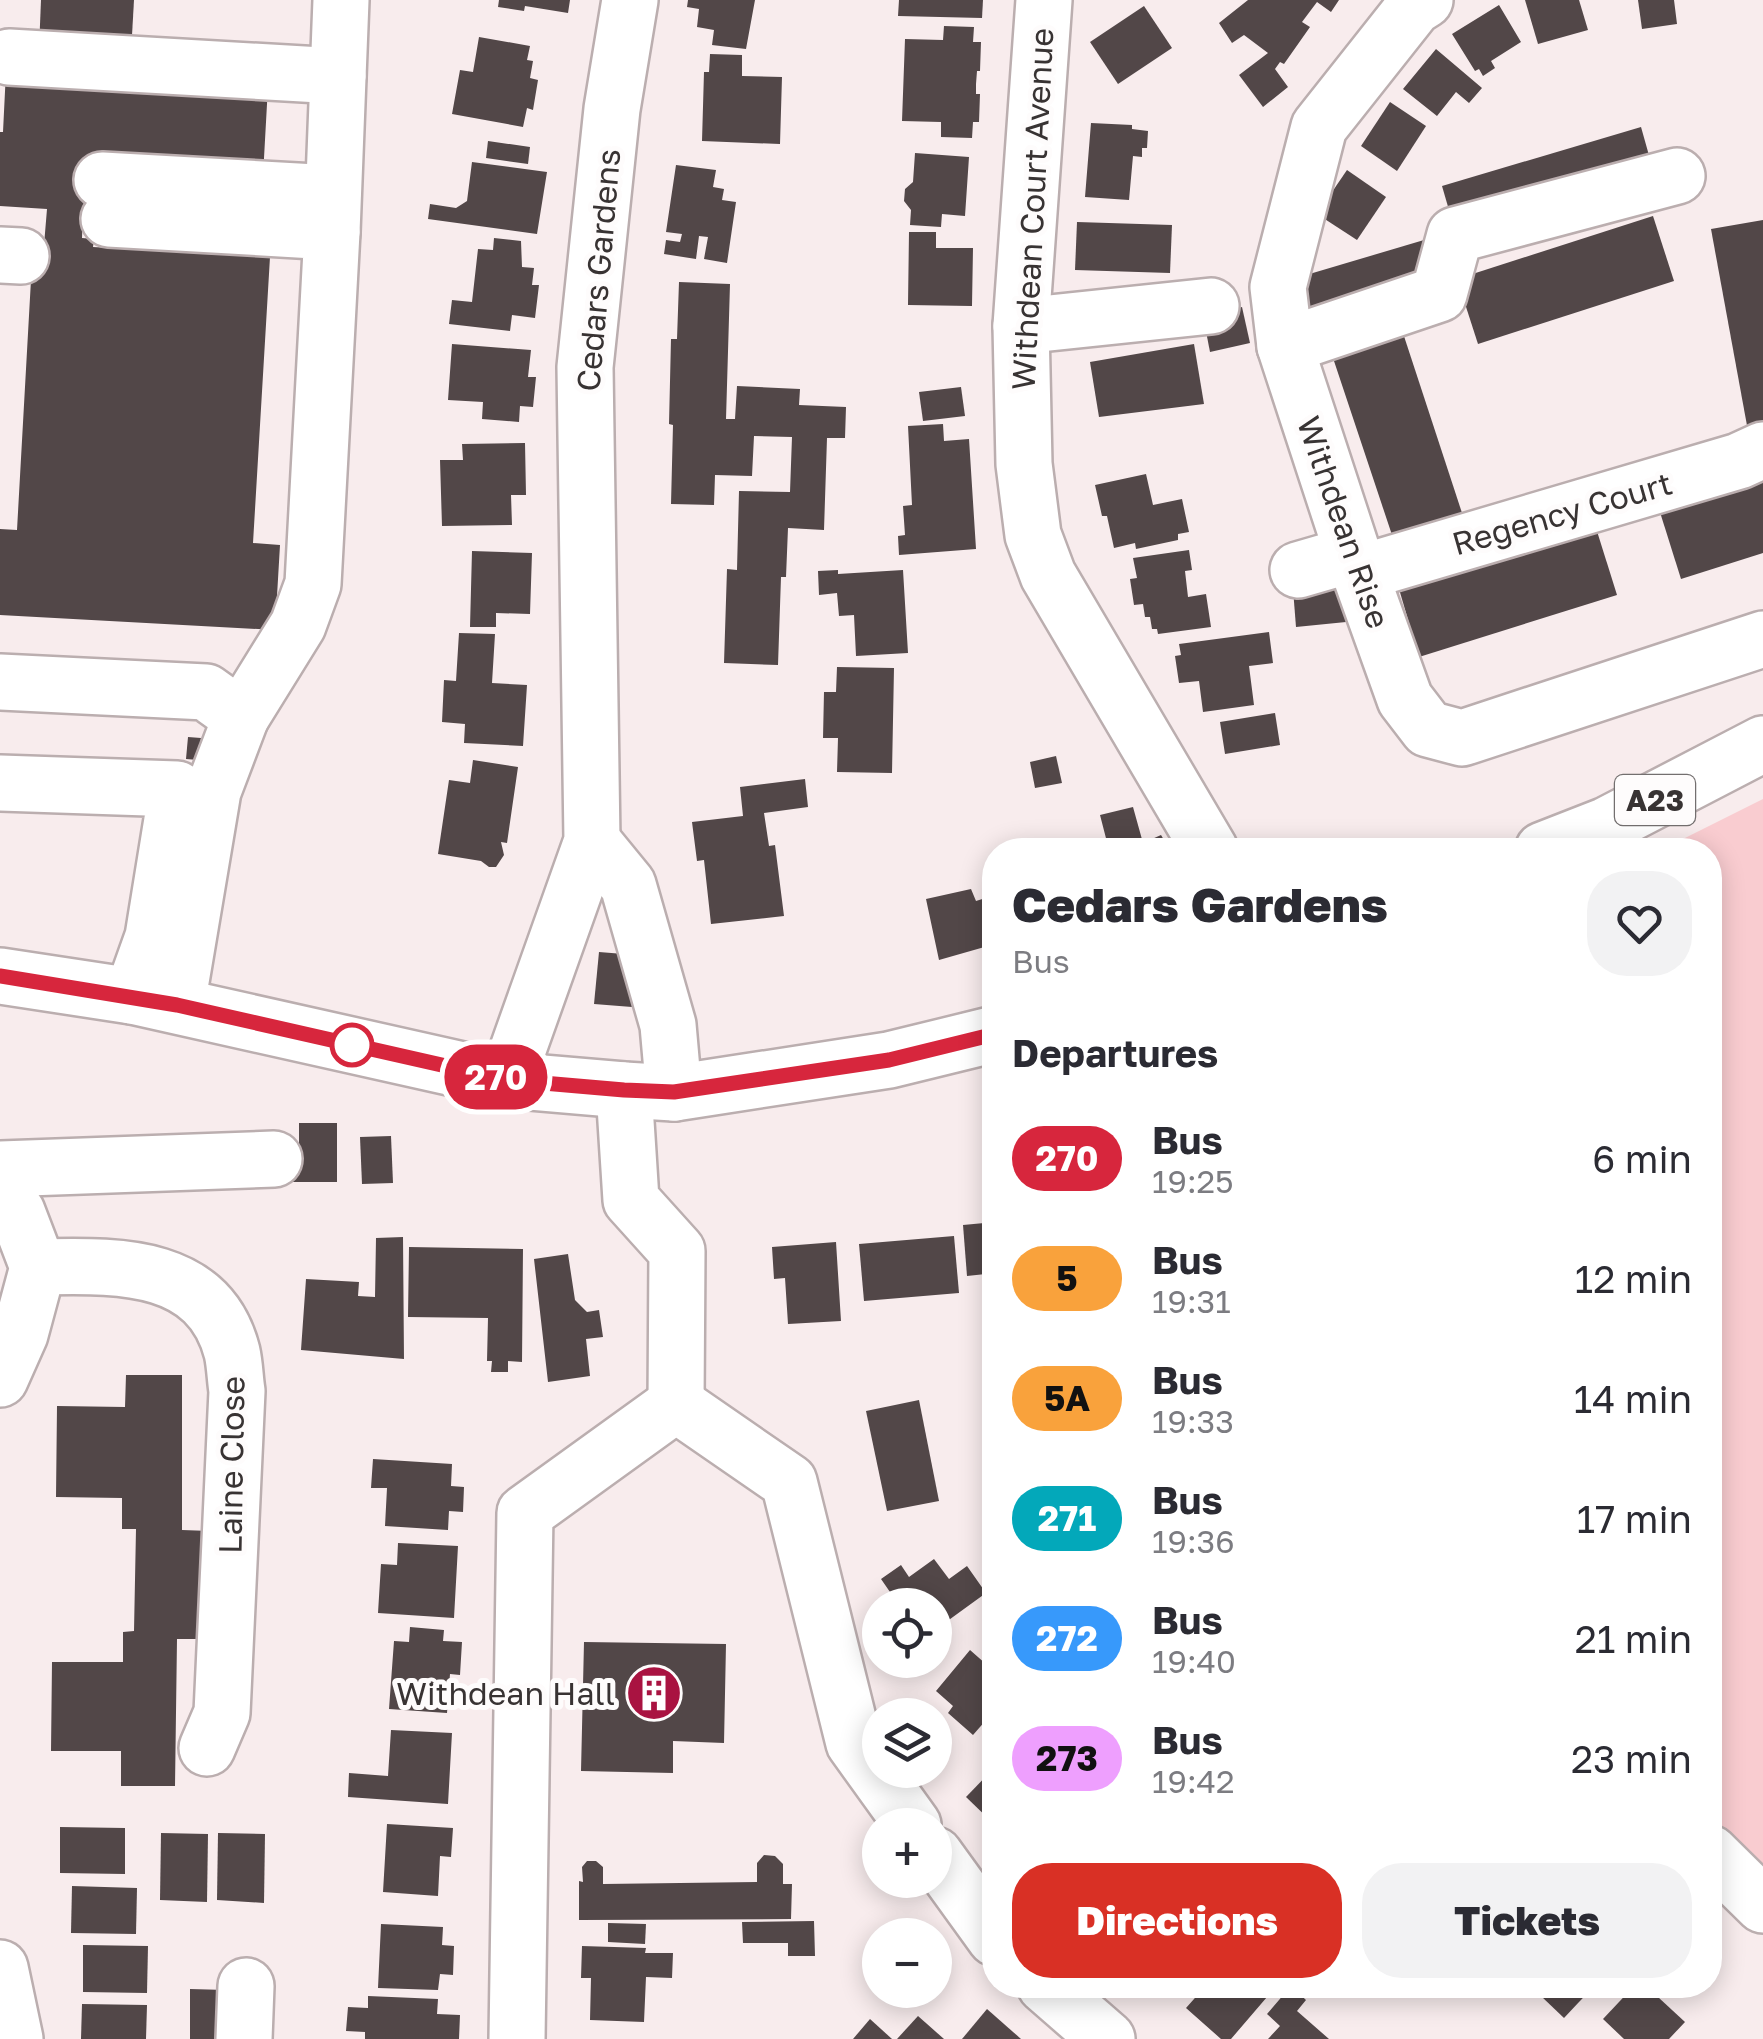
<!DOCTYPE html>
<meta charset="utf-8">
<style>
:root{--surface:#fff;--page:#f2f2f3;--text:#2b2b33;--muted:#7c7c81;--accent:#d93025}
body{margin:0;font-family:"Golos Text",sans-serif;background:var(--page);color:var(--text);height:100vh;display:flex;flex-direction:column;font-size:38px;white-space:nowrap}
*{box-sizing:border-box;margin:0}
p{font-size:32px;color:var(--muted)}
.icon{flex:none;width:55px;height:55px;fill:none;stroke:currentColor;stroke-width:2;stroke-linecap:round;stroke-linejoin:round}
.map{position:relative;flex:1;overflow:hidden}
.sheet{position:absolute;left:982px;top:838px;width:740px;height:1160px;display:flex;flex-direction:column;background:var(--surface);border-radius:40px;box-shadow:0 5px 25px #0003}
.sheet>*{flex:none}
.badge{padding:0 20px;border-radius:32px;font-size:35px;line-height:65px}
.controls{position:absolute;left:862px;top:1588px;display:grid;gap:20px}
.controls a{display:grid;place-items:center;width:90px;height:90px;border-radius:50%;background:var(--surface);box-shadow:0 5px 25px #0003;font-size:50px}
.map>.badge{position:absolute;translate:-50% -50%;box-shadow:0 0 0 5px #fff}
h2{padding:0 30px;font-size:38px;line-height:90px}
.round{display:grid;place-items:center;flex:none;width:105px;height:105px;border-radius:40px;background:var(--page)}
.summary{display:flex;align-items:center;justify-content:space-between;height:170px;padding:0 30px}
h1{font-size:48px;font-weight:800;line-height:75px}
.button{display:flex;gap:20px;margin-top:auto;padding:20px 30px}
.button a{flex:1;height:115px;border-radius:40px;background:var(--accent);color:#fff;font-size:40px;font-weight:800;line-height:115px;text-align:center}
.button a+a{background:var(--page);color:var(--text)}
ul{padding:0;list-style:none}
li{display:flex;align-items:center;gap:30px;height:120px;padding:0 30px}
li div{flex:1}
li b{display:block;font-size:38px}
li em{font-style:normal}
li .badge{min-width:110px;font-weight:700;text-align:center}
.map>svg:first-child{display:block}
.green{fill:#f9ccd0}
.building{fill:#524748}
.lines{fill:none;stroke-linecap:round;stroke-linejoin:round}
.minor-casing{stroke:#bbaeaf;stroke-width:60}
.highway-casing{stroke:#bbaeaf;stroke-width:60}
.minor{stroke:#fff;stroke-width:55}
.highway{stroke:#fff;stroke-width:55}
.line-casing{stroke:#fff;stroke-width:22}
.line{stroke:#d7263d;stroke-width:15}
.stop-dot{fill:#fff;stroke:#d7263d;stroke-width:5}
.labels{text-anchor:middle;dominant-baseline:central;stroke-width:10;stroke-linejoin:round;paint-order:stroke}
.shield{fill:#fefcfc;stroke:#736f6f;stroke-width:2.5}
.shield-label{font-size:30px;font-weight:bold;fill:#383333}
.street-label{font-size:32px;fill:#383333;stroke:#fefcfc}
.poi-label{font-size:32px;fill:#383333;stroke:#fefcfc;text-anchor:end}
</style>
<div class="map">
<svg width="1763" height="2039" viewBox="0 0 1763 2039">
<rect width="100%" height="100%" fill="#f8eced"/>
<path class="green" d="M1763,799V1899L1710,1851V850H1661Z"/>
<g class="building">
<path d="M41,0H134L131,53L39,49Z"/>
<path d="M499,0H570L568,13L525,6L524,11L498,7Z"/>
<path d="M688,0H755L746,49L712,45L714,30L697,27L699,9L687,7Z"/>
<path d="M899,0H983L982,18L898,16Z"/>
<path d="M1248,0H1339L1331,12L1317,2L1302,22L1310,27L1284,64L1280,62L1275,69L1288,87L1263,107L1239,75L1268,53L1244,35L1232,43L1219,23Z"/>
<path d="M1525,0H1579L1588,30L1538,44Z"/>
<path d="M1638,0H1674L1677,24L1642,29Z"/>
<path d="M1499,5L1521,42L1491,61L1495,68L1483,76L1479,69L1475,71L1452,34Z"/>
<path d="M1144,6L1172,48L1118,84L1090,42Z"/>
<path d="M944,26L974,27L973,42H981L980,71H977L976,84V94H980L979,122H973L972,138L941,137V122L902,121L905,39L943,40Z"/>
<path d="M479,37L530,46L527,60L533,61L530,78L538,80L533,110L527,108L523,127L452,114L460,70L473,72Z"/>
<path d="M1436,49L1482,88L1469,103L1456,92L1437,116L1403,89Z"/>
<path d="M710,54L742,55V76L782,77L780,144L702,141L704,72H709Z"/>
<path d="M6,71L268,86L263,176L83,210L82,238L94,239L93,247L127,249L128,236L168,238L167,251L270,257L253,543L280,545L275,630L0,615V529L17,530L33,244L44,245L47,209L0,206V132H3Z"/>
<path d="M1390,102L1426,126L1397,171L1361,146Z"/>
<path d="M1091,123L1132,125V129L1148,131L1147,148H1142V157L1133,156L1129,200L1085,197Z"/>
<path d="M1641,127L1650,159L1451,217L1442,186Z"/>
<path d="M488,141L530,147L528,164L486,158Z"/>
<path d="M915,153L969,157L965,216L942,214L941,227L910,225L911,210L904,201L905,189L913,182Z"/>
<path d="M472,162L547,172L537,234L428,219L430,204L456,208L467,201Z"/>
<path d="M676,165L716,170L713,187L724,189L722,200L736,202L727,263L704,259L708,237L699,236L696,259L664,254L666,240L680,242L682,234L666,232Z"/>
<path d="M1347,170L1386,197L1357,240L1317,214Z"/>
<path d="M1653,216L1674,281L1478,344L1457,279Z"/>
<path d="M1763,220V428L1748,431L1711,229Z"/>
<path d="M1077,222L1172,225L1170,273L1075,270Z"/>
<path d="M909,232H936V248H973L972,306L908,305Z"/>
<path d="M494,238L521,241L522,267L534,268L532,285H539L535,318L512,315L510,331L449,324L452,300L472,302L478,249L493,250Z"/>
<path d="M1424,240L1435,280L1308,318L1296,278Z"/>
<path d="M679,282L730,284L726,419H735L737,386L800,389L799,405L846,407L845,438H827L824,530L788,528L786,577H781L778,665L724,663L727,569L737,570L739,491L790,492L792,437L754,436L752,476L715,475L714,505L671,504L673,425L669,424L671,339H677Z"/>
<path d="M1242,307L1250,343L1210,352L1203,316Z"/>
<path d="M1401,327L1463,516L1394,541L1330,349Z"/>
<path d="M452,344L531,350L528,377H536L533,407L520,406L519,422L482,419L483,402L448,400Z"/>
<path d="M1194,344L1204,404L1099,417L1090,362Z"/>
<path d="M961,387L965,416L923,421L919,392Z"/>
<path d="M943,424L944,441L969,439L976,549L899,555L898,536L905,535L903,506L912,505L908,426Z"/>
<path d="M525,443L526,495H511L512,525L442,526L440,460H463L462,444Z"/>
<path d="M1146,474L1153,505L1182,499L1189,532L1178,534V540L1136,549L1135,543L1114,548L1107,516H1102L1095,485Z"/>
<path d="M1763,476V553L1681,579L1659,509Z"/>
<path d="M1596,528L1617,595L1419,657L1399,589Z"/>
<path d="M1189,550L1192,570L1185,571L1188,597L1206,594L1211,627L1158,634L1157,629H1152L1150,617H1145L1143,604L1134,605L1130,579L1137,578L1133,558Z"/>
<path d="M472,551L532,553L530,614L496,613V627H470Z"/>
<path d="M838,570V574L903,570L908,653L856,656L854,615L839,616L837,593L819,595L818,571Z"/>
<path d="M1342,585L1346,622L1296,627L1293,589Z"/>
<path d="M1269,632L1273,663L1249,666L1254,705L1203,712L1199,681L1179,683L1175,656L1181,655L1179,644Z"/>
<path d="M459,633L495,634L492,683L527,685L523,746L464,743L465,724L442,722L444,680L456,681Z"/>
<path d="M837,667L894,668L892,773L837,772L838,738H823L824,692H836Z"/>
<path d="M1275,713L1280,745L1225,754L1220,722Z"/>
<path d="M188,737L201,738L198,760L186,759Z"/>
<path d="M1056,756L1062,783L1035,788L1030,762Z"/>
<path d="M473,760L518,767L507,843L501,842L504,855L496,867H489L481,861L438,854L449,780L470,783Z"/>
<path d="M805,779L808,807L764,813L769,846L775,845L784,916L711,924L704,860L697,861L692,822L743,816L740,787Z"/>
<path d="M1133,807L1143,843L1161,835L1170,850H1098L1108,846L1100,815Z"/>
<path d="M971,889L976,901L995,895V944L939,960L926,899Z"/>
<path d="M599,952L636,955L632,1007L594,1004Z"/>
<path d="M299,1123H337V1182H287L299,1152Z"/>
<path d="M391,1136L393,1183L362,1184L360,1137Z"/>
<path d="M995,1222V1273L967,1276L963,1225Z"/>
<path d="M954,1236L959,1293L864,1301L859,1244Z"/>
<path d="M403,1237L404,1359L301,1350L306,1279L359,1282L358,1296L375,1297L376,1238Z"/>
<path d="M836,1242L841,1321L788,1324L785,1278L774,1279L772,1247Z"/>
<path d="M409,1247L523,1249L522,1362L508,1361V1372H491L492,1361H487L488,1318L408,1317Z"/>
<path d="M568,1254L575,1300L587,1312L599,1310L603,1337L586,1339L590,1376L548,1382L534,1259Z"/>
<path d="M126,1375H182V1530L210,1531L209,1639H177L175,1786H121V1751H51L52,1662H123V1632L134,1631L136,1529H122V1498L56,1497L57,1406L125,1407Z"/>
<path d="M919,1400L939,1501L887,1511L866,1411Z"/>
<path d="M373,1459L452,1464L451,1486L464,1487L463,1512L449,1511L448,1530L385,1526L387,1488H371Z"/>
<path d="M398,1543L458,1546L454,1618L378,1613L381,1564L397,1565Z"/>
<path d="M934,1559L949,1579L967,1566L986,1593L935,1630V1605H899L881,1579L901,1565L909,1577Z"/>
<path d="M410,1627L444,1630L443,1641L462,1642L460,1675L450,1674L447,1713L389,1709L394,1641L409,1642Z"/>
<path d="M584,1642L726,1644L724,1743L673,1741V1773L581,1771Z"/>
<path d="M970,1650L995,1672V1726L987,1719L973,1735L948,1713L953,1706L936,1691Z"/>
<path d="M391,1730L452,1733L448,1804L348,1797L349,1773L388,1776Z"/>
<path d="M995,1767V1825L966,1797Z"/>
<path d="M387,1824L453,1828L451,1857L440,1856L438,1896L383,1892Z"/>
<path d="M60,1827L125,1828V1874L60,1873Z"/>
<path d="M161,1833L208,1834L207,1902L160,1900Z"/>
<path d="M218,1833L265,1834L264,1903L217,1900Z"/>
<path d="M764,1855L775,1856L783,1864V1884H792L791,1919L579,1920V1881L583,1882L582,1867L587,1861H596L603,1867V1884L757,1882V1863Z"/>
<path d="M72,1886L137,1888L136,1934L71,1933Z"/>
<path d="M814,1921L815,1956H788V1943H743L742,1922Z"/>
<path d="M608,1923L646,1924L645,1944L608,1942Z"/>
<path d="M381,1924L443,1927L442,1945L454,1946L453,1975L440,1974L438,1990L378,1988Z"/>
<path d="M83,1945L148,1946L147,1993L83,1992Z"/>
<path d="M582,1946L646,1948L645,1953H673L672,1978L646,1977L644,2022L590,2020L591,1978H581Z"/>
<path d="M1197,1985H1264L1259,1991L1267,1997L1231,2039H1221L1186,2008L1202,1990Z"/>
<path d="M1553,1985H1595L1564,2018L1542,1997Z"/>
<path d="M1635,1985H1645L1685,2022L1669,2039H1624L1603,2019Z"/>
<path d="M1291,1986L1306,2000L1297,2011L1329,2039H1268L1280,2026L1267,2014Z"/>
<path d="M190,1989L226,1990V2039H190Z"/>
<path d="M368,1996L438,1999L437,2014L460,2015L459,2039H365V2032L346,2031L348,2007L368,2008Z"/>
<path d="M82,2004L147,2005L146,2039H81Z"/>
<path d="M987,2009L1021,2039H962Z"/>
<path d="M918,2016L944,2039H897Z"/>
<path d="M870,2019L892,2039H853Z"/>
</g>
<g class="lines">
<g class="minor-casing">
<g id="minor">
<path d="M1044,0L1021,326L1024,464L1033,535L1048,575L1210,850"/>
<path d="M1425,0L1414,7L1319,127L1278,287L1285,346L1353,554L1405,699L1428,729L1462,738L1763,639"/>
<path d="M9,57L338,76"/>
<path d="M102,180L333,193"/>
<path d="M109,219L332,232L313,584L298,625L241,717"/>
<path d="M332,232L341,0"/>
<path d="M0,255L21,256"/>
<path d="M1021,326L1211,306"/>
<path d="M1285,346L1439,294L1455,235L1677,176"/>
<path d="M1298,570L1353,554"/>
<path d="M1360,573L1739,461L1763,450"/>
<path d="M0,682L206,692L241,717L213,791L177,1005"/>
<path d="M0,783L177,789L153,937L132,996"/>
<path d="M592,841L628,885L668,1025L674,1093"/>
<path d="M507,1080L592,841L585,367L612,109L630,0"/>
<path d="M624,1090L631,1200L677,1251L676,1404"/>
<path d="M0,1169L274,1159"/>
<path d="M0,1189L17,1212L38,1267L20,1334L0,1379"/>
<path d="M38,1267C113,1266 208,1260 232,1352C235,1365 235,1379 237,1391L222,1713L207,1748"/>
<path d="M1710,1853L1763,1905"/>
<path d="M935,1855L995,1938"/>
<path d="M0,1968L15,2039"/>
<path d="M1045,1985L1107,2039"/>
<path d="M244,2039L246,1986"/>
<path d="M517,2039L525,1513L676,1404L789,1482L854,1743L913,1825"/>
</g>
</g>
<g class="highway-casing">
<g id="highway">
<path d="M1543,850L1607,825L1763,744"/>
<path d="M0,976L132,996L507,1080L624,1090L674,1093L889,1060L995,1034"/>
</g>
</g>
<use href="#minor" class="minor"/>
<use href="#highway" class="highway"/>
</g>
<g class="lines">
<g class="line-casing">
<path id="line" d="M0,976L177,1005L508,1080L624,1090L674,1092L889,1060L995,1034"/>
</g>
<use href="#line" class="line"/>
</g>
<defs>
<g id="building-disc" transform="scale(2.875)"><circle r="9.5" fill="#a91341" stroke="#fefcfc"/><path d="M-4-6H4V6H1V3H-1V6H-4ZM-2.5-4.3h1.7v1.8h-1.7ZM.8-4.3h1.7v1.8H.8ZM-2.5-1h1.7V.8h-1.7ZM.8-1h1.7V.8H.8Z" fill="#fff"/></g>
</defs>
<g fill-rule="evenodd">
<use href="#building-disc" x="654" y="1693"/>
</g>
<circle class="stop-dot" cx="352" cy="1045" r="20"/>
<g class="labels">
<rect class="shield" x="1615" y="775" width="80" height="50" rx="8"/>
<g class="shield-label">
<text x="1655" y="800">A23</text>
</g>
<g class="street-label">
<text transform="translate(1032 209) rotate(-87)">Withdean Court Avenue</text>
<text transform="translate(598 270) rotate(-85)">Cedars Gardens</text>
<text transform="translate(1562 513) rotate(-16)">Regency Court</text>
<text transform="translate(1344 522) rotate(71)">Withdean Rise</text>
<text transform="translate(231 1465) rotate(-89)">Laine Close</text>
</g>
<g class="poi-label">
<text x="615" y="1693">Withdean Hall</text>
</g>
</g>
</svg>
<div class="controls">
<a><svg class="icon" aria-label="locate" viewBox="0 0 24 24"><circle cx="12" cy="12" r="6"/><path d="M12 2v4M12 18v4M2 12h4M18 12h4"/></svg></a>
<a><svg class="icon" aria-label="layers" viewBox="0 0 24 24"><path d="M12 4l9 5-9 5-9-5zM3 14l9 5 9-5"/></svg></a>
<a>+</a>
<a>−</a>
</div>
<b class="badge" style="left:496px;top:1077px;background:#d7263d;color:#fff">270</b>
<section class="sheet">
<div class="summary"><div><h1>Cedars Gardens</h1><p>Bus</p></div><a class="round"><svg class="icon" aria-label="heart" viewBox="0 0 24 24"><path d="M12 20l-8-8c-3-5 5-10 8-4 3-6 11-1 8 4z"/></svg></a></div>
<h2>Departures</h2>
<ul>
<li><span class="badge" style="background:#d7263d;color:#fff">270</span><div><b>Bus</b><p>19:25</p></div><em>6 min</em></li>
<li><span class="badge" style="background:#f9a23c;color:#111">5</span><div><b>Bus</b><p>19:31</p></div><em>12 min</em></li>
<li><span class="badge" style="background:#f9a23c;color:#111">5A</span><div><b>Bus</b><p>19:33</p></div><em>14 min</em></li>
<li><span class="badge" style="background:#03a8ba;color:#fff">271</span><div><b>Bus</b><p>19:36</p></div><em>17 min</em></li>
<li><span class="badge" style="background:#3799fb;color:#fff">272</span><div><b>Bus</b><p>19:40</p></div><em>21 min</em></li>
<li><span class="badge" style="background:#ee9ffe;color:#111">273</span><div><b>Bus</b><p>19:42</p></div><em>23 min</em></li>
</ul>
<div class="button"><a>Directions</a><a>Tickets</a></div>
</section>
</div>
